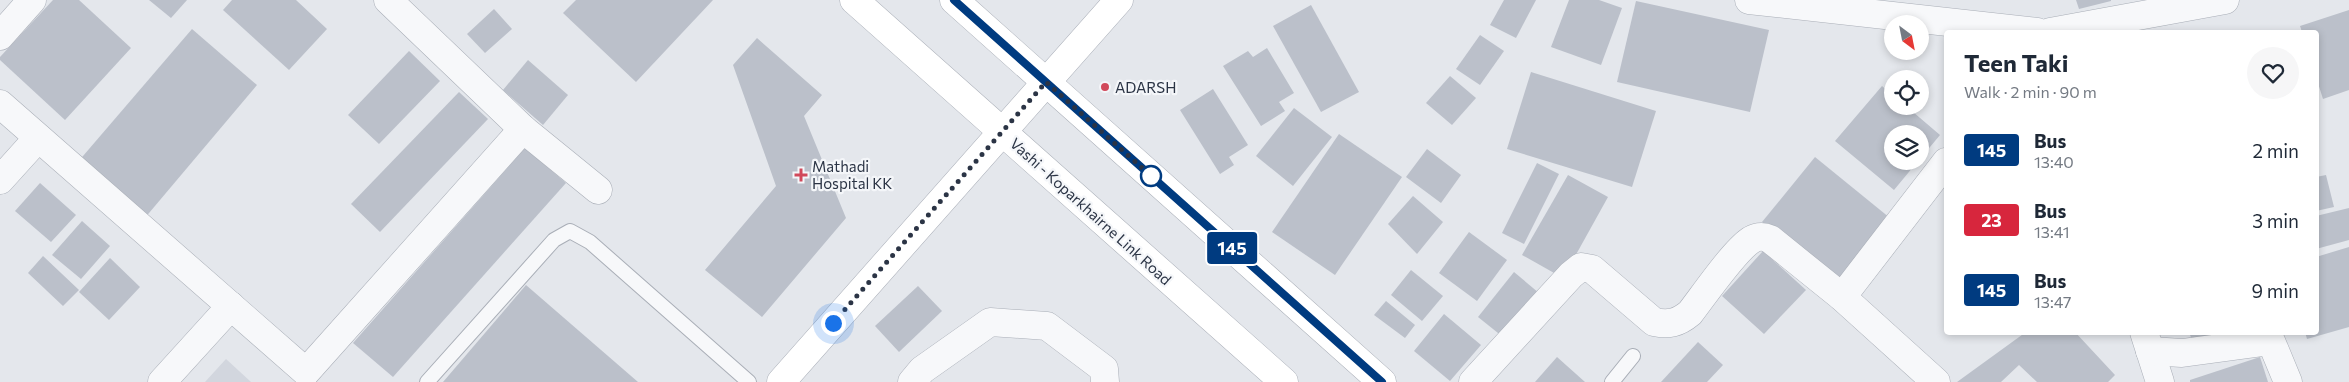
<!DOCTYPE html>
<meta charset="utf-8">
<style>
:root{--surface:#fff;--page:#f6f6f7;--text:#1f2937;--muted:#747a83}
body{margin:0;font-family:Commissioner,sans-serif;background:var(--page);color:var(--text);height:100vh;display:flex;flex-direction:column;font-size:19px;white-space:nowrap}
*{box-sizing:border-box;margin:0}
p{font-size:16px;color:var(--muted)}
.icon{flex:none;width:28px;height:28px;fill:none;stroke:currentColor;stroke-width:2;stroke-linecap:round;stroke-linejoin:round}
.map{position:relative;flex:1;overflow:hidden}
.details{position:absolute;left:1944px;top:30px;width:375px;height:305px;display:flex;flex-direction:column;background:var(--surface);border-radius:5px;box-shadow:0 2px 8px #0003}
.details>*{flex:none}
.badge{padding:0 10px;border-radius:4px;font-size:18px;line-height:32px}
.needle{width:32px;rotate:148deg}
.fabs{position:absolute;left:1884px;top:15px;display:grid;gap:10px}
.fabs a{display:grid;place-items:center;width:45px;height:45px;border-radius:50%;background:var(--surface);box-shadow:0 2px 8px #0003;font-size:25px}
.you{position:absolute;width:25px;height:25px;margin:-12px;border:4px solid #fff;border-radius:50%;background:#1a73e8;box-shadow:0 0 0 8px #1a73e833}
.map>.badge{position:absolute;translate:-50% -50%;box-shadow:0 0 0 2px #fff}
.round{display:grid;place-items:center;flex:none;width:52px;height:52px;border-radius:26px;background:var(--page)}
.summary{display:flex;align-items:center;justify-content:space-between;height:85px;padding:0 20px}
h1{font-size:24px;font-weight:700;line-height:38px}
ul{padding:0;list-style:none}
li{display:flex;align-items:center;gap:15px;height:70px;padding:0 20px}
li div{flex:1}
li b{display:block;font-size:19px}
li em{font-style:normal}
li .badge{min-width:55px;font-weight:700;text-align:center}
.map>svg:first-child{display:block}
.built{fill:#d2d6de}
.building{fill:#bbc0ca}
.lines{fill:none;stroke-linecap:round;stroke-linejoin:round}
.lane-casing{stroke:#a9aeb7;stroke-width:16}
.street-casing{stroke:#a9aeb7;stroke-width:29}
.secondary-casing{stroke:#a9aeb7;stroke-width:29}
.lane{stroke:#f7f8fa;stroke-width:14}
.street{stroke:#f7f8fa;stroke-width:28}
.secondary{stroke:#fff;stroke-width:28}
.line-casing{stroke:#fff;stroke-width:11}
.line{stroke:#003b80;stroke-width:8}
.walk{stroke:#2b3445;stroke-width:5;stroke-dasharray:0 9}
.poi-dot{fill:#d1495b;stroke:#f4f6f9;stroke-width:2}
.stop-dot{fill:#fff;stroke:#003b80;stroke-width:2.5}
.labels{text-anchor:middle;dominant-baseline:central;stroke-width:4.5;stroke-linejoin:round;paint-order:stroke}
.poi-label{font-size:15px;fill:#2b3445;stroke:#f4f6f9;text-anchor:start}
.street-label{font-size:15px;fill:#2b3445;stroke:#f4f6f9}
</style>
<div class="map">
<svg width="2349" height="382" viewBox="0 0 2349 382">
<rect width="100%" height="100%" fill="#e4e7ec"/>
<path class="built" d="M226,359L251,382H205Z"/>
<g class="building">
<path d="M53,0H79L131,48L65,120L0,60V57Z"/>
<path d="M149,0H187L171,18Z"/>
<path d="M232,0H296L327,29L289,70L223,10Z"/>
<path d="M576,0H713L636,82L563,13Z"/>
<path d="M1504,0H1536L1516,38L1490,25Z"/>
<path d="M1569,0H1599L1622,8L1601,65L1551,47Z"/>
<path d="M2076,0H2111V1L2079,9Z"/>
<path d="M1636,1L1769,30L1750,112L1617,82Z"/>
<path d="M1311,5L1359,92L1321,112L1273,26Z"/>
<path d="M494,9L512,29L485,53L467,34Z"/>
<path d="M2349,10V90L2323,99L2316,77V32H2302L2300,26Z"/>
<path d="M192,29L257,85L144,219L77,163Z"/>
<path d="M1480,35L1504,51L1480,85L1456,69Z"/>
<path d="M757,38L822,95L804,116L846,218L762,317L705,270L776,186L733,65Z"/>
<path d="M1267,48L1294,93L1279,102L1285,111L1261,126L1223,66L1248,51L1253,57Z"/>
<path d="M409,51L440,81L379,144L348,115Z"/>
<path d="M528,60L568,95L543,125L503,90Z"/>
<path d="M1531,72L1656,111L1632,187L1507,149Z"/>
<path d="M1450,76L1476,98L1452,125L1426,103Z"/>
<path d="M1882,86L1892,95V106H1906L1940,135L1920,159V134H1892V161H1918L1894,190L1835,141Z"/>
<path d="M1213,89L1248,145L1229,157L1234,165L1220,174L1180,110Z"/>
<path d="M459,92L488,119L380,232L351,204Z"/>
<path d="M1294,108L1332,137L1293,186L1256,156Z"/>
<path d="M1339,134L1402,177L1335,275L1272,232Z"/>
<path d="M525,148L566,183L393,377L353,343Z"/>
<path d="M1427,149L1461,175L1441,203L1406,177Z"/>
<path d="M1815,157L1890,218L1837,282L1762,222Z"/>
<path d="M1537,163L1559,174L1524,244L1502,233Z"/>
<path d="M1568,175L1608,197L1563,278L1522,255Z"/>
<path d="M2326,175L2334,207L2316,211V177Z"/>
<path d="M40,183L76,215L51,242L15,211Z"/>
<path d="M1413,196L1443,222L1417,254L1388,224Z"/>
<path d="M2349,208V240L2316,249V216Z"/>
<path d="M82,221L110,246L81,279L52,255Z"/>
<path d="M1469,232L1507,260L1477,301L1439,273Z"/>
<path d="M2349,247V327L2307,339L2305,332H2316V257Z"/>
<path d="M1763,251L1806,290L1764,334L1722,296Z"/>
<path d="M43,256L79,290L63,306L28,273Z"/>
<path d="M110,258L140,287L109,320L79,292Z"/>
<path d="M1411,270L1443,296L1422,321L1391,295Z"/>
<path d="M1514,272L1539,293L1503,337L1478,317Z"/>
<path d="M526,285L638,382H443Z"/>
<path d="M918,286L942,311L899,352L875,326Z"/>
<path d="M1386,301L1415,325L1405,338L1374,315Z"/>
<path d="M1444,314L1481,345L1450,381L1414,351Z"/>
<path d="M2026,332H2075L2115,375L2108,382H2037L2019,365L2001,382H1957Z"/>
<path d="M2189,332H2229V333L2193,343Z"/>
<path d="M1698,342L1723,365L1707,382H1661Z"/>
<path d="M1557,357L1585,382H1535Z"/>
<path d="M2260,357L2268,382H2190V380Z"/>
</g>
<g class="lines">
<g class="lane-casing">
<g id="lane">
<path d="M427,382L554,240L570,231L590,242L749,382"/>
<path d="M1612,382L1633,356"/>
</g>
</g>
<g class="street-casing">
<g id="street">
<path d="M388,0L523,129L598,190"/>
<path d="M1749,0L2037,32"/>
<path d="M2050,32L2225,0"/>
<path d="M0,36L32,0"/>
<path d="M0,104L306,372L523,129"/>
<path d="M0,180L38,138"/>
<path d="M1842,297L1946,162"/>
<path d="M2144,332L2160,382"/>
<path d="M2150,351L2182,353L2271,341L2288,382"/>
<path d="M162,382L231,306"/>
<path d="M912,382L922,370L990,322L1047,326L1104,369L1105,382"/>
<path d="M1473,382L1571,275L1581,267L1592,269L1654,322C1669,325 1678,323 1690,313C1704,295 1734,251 1751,240C1758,236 1763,236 1770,239L1842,297L1936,382"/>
</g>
</g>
<g class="secondary-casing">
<g id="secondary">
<path d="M854,0L1284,382"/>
<path d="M954,0L1382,382"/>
<path d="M781,382L1119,0"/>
</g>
</g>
<use href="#lane" class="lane"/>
<use href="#street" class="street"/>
<use href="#secondary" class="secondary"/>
</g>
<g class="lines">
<g class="line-casing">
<path id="line" d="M954,0L1382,382"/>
</g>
<use href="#line" class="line"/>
<path class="walk" d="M833,323L1046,82L1151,176"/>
</g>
<g class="poi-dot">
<circle cx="1105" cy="87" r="5"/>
<path d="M798.5 167.5h5v5h5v5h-5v5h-5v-5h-5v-5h5z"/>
</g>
<circle class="stop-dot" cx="1151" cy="176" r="10"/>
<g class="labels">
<g class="poi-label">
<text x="1115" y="87">ADARSH</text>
<text x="812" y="166">Mathadi<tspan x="812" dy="17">Hospital KK</tspan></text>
</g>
<g class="street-label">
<text transform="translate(1091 211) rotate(42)">Vashi - Koparkhairne Link Road</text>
</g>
</g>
</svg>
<div class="fabs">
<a><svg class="needle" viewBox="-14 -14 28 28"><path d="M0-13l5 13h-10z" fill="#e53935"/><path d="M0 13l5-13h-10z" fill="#747a83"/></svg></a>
<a><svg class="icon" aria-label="locate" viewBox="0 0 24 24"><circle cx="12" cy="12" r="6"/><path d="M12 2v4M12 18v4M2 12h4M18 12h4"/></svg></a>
<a><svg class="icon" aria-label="layers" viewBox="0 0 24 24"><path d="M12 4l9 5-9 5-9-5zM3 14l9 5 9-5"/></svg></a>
</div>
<div class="you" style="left:833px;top:323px"></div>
<b class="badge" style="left:1232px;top:248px;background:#003b80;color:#fff">145</b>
<section class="details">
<div class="summary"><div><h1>Teen Taki</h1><p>Walk · 2 min · 90 m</p></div><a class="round"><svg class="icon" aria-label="heart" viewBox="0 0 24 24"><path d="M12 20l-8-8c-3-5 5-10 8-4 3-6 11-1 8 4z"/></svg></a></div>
<ul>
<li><span class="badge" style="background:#003b80;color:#fff">145</span><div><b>Bus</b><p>13:40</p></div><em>2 min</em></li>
<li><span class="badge" style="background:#d7263d;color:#fff">23</span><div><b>Bus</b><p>13:41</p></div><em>3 min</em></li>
<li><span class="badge" style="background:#003b80;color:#fff">145</span><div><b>Bus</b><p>13:47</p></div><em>9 min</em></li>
</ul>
</section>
</div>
